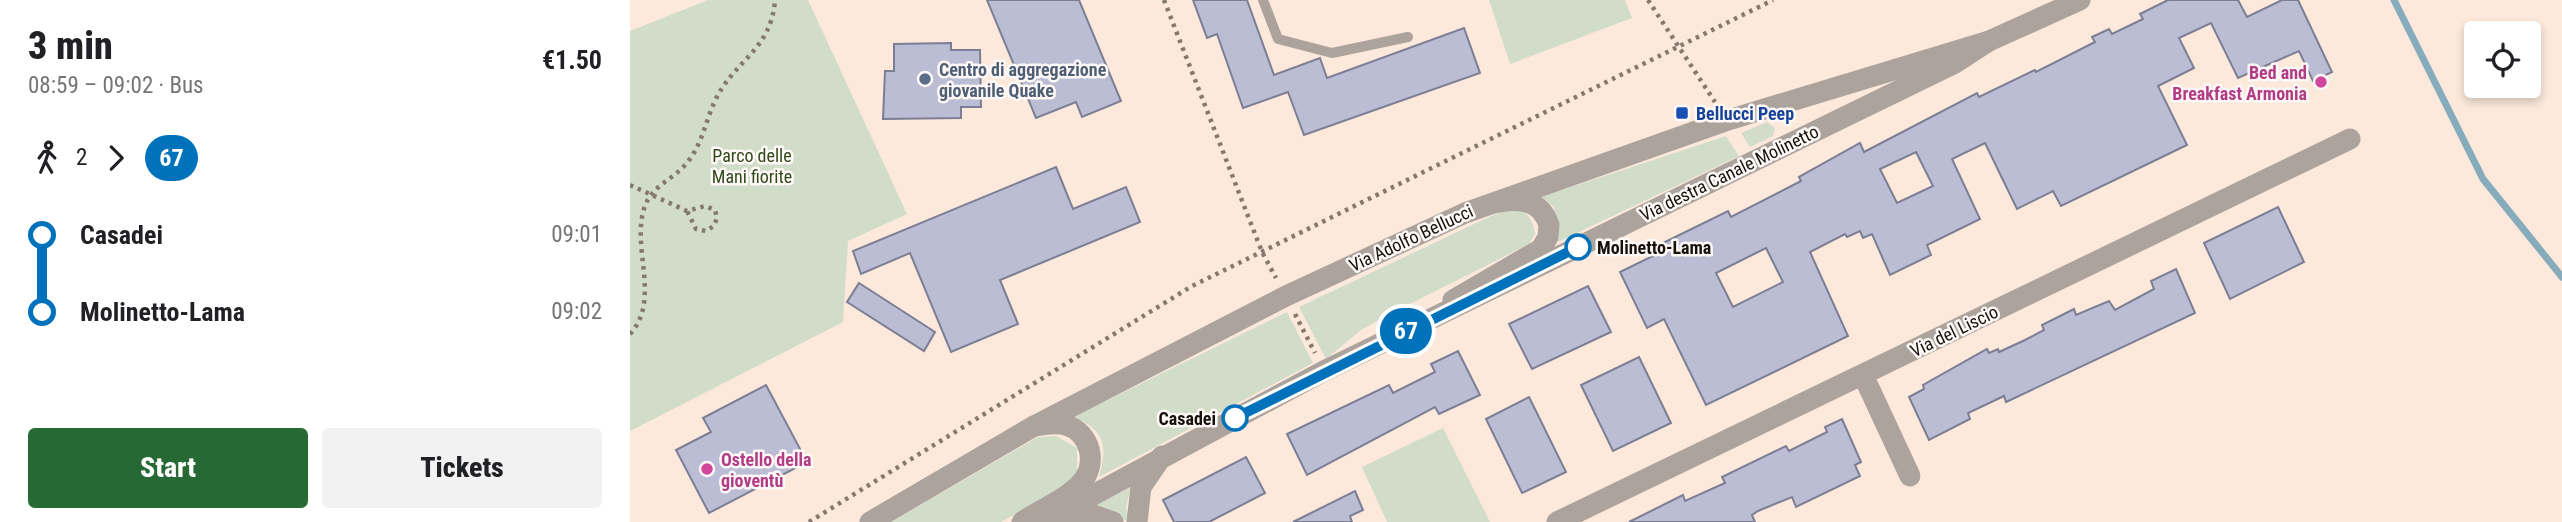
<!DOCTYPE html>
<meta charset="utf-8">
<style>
:root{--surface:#fff;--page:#f2f2f2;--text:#202124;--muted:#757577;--accent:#276934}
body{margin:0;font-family:"Roboto Condensed",sans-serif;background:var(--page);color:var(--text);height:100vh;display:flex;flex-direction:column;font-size:26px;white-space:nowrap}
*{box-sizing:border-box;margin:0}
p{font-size:23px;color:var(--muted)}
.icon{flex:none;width:38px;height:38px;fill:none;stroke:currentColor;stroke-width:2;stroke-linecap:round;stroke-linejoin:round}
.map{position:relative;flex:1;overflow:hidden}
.sheet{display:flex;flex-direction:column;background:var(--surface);width:630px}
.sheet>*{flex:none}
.badge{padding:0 14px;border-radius:23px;font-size:24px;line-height:46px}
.controls{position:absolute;left:1834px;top:21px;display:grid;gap:14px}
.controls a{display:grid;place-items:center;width:77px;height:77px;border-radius:7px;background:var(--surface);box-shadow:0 4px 10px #0003;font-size:35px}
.map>.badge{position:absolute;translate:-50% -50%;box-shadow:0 0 0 4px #fff}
.legs{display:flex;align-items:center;gap:10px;height:77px;padding:0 28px;font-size:23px}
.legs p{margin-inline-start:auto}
.overview{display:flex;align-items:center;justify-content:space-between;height:119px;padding:0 28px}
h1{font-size:38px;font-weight:800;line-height:52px}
.button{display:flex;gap:14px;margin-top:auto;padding:14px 28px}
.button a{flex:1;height:80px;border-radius:7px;background:var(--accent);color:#fff;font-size:28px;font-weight:800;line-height:80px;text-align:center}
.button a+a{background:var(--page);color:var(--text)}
ul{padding:0 28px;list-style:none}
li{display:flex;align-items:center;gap:24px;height:77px;font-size:26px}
li i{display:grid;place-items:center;width:10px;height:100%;margin:0 9px;background:currentColor}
li i::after{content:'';width:18px;height:18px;margin:-9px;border:5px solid;border-radius:50%;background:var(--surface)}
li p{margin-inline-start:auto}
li:first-child i{background:linear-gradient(#0000 50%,currentColor 0)}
li:last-child i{background:linear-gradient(currentColor 50%,#0000 0)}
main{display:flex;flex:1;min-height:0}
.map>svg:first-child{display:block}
.green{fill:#d1ddc9}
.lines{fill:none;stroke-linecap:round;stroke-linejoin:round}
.stream{stroke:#86abba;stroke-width:7}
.building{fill:#babdd4;stroke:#7c7e94;stroke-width:2;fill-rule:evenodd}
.path{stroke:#85786f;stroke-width:4.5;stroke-dasharray:3.5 5;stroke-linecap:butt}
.service{stroke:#aca39c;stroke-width:10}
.minor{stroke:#aca39c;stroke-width:21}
.tertiary{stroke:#aca39c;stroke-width:21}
.line-1-casing{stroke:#fff;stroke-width:16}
.line-1{stroke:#0072bc;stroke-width:10}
.service-dot{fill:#5c6f8a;stroke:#fef9f6;stroke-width:2.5}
.hotel-dot{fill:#d1479c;stroke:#fef9f6;stroke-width:2.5}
.transit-dot{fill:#1a4fb4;stroke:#fef9f6;stroke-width:2.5}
.stop-1-dot{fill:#fff;stroke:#0072bc;stroke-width:3.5}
.labels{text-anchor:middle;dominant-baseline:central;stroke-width:5;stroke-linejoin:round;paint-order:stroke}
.service-label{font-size:18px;font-weight:bold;fill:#4e5e75;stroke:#fef9f6;text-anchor:start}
.hotel-label{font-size:18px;font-weight:bold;fill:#b23c85;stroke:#fef9f6;text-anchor:end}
.transit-label{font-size:18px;font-weight:bold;fill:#164399;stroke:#fef9f6;text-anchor:start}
.park-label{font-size:18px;fill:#30481b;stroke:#fef9f6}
.street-label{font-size:18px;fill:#18110b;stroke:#fef9f6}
.stop-label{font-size:18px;font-weight:bold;fill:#18110b;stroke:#fef9f6;text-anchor:start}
</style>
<main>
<section class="sheet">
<div class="overview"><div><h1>3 min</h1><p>08:59 – 09:02 · Bus</p></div><b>€1.50</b></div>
<div class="legs"><svg class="icon" aria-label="walk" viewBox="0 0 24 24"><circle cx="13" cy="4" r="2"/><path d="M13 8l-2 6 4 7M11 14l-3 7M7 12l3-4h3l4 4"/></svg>2<svg class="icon" aria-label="forward" viewBox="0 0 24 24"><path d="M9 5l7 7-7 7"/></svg><b class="badge" style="background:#0072bc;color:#fff">67</b></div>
<ul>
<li><i style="color:#0072bc"></i><b>Casadei</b><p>09:01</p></li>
<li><i style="color:#0072bc"></i><b>Molinetto-Lama</b><p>09:02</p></li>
</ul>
<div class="button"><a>Start</a><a>Tickets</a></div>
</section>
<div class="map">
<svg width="1932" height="522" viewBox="0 0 1932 522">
<rect width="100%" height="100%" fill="#fce9dc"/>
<g class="green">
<path d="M78,0H178L277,214L218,241L213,322L0,431V31Z"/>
<path d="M859,0H995L1002,18L880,64Z"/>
<path d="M1137,122L1145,128L1143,136L1120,147L1111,133Z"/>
<path d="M1096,136L1109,156L928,242L924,207L911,197Z"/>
<path d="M880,207C897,210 902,217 905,234L899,244L752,318L731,330L696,359L669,307Z"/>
<path d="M657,312L683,363L469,477C478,445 475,430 443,417Z"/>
<path d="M813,428L860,522H757L732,467Z"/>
<path d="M426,436L447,448V472L439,484L371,522H261L408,437Z"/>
<path d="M501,487L496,507L498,522L480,512L462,507Z"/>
</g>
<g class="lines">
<path class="stream" d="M1764,0L1853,179L1932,277"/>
</g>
<g class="building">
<path d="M357,0H449L491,101L452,117L446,102L406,118Z"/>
<path d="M563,0H617L644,75L690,58L697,78L834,28L850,73L674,135L658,92L613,108L587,34L577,38Z"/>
<path d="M1538,0H1608L1617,17L1652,0H1668L1702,72L1683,81L1669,51L1608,78L1581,23L1549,38L1564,68L1528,86L1557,145L1431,206L1423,191L1387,209L1355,143L1322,159L1350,219L1297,245L1301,255L1260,275L1242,234L1233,238L1230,231L1217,237L1215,234L1180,252L1218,336L1076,405L1034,319L1017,328L990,272L1035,250L1031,244L1098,211L1101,217L1171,181L1169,177L1230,143L1234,152L1347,93L1349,97L1405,70L1406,72L1465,42L1462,37L1479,29L1482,34L1513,19L1510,14ZM1286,152L1303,186L1267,203L1250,169ZM1136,248L1153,282L1103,307L1086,273Z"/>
<path d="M321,43V50H350L351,107H331V118L253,119L255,71H264V44Z"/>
<path d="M426,167L443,209L496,187L510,222L370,280L388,324L321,352L280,253L231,274L223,251Z"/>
<path d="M1648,207L1674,262L1600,299L1574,243Z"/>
<path d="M1546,269L1565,313L1376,402L1374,396L1338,413L1340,419L1299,440L1279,397L1294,389L1293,385L1357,349L1359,353L1368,349L1369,352L1395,340L1414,330L1412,325L1444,309L1446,315L1479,301L1485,310L1524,289L1521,281Z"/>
<path d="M229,283L305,332L294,351L217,302Z"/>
<path d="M958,286L981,332L902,369L879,324Z"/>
<path d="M828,351L850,395L809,414L805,407L677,475L657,434L759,385L763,393L805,372L801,364Z"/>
<path d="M1009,357L1041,423L983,451L951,385Z"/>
<path d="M136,385L177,462L79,513L46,450L81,432L73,418Z"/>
<path d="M899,397L936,472L892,493L856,419Z"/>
<path d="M1212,419L1231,462L1225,465L1230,476L1166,507L1162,497L1128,511L1122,515L1125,522H999L1053,495L1055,501L1095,483L1092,477L1156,446L1159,451L1197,432L1195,427Z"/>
<path d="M616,457L635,493L579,522H544L533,500Z"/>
<path d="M725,491L733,510L720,516L722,522H663Z"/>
</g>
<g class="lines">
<g class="path">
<path d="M534,0L632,252L646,278"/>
<path d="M1018,0L1085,102"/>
<path d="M0,185L57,211L75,206L85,210L87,218L84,226L76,231L66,229L57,211"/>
<path d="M665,314L685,353"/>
<path d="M0,334C32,299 0,246 15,206C22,186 42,180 55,165C71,148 75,123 84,103C103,60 141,52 145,0"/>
<path d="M179,522L562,286L1143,0"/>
</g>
<path class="service" d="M633,0L648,39L702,53L778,37"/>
<g class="minor">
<path d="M823,300L911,249L918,237L919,225C911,201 892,198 870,202"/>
<path d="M1233,375L1280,476"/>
<path d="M426,514H460L483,522"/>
<path d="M392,522C410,510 437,499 451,483C468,464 461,433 436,425C425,422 414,425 404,426"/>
<path d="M507,522L511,487L532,456"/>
<path d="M927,522L1720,139"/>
</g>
<g class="tertiary">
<path d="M240,522L404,426L656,296L835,213L1095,121L1359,41"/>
<path d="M413,522L694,371L1325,63L1359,41L1450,0"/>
</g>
</g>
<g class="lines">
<g class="line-1-casing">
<path id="line-1" d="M605,418L948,247"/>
</g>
<use href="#line-1" class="line-1"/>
</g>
<circle class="service-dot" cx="295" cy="79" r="7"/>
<g class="hotel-dot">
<circle cx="1691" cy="82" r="7"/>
<circle cx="77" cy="469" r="7"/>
</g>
<rect class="transit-dot" x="1045" y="106" width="14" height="14" rx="3.5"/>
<g class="stop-1-dot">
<circle cx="948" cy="247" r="12"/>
<circle cx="605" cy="418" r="12"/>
</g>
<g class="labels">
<g class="service-label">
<text x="309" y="69">Centro di aggregazione<tspan x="309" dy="21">giovanile Quake</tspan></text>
</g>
<g class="hotel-label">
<text x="1677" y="72">Bed and<tspan x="1677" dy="21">Breakfast Armonia</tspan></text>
<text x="91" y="459" text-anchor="start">Ostello della<tspan x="91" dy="21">gioventù</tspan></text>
</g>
<g class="transit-label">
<text x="1066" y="113">Bellucci Peep</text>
</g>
<g class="park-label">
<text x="122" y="155">Parco delle<tspan x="122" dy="21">Mani fiorite</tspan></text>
</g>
<g class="street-label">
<text transform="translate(1099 173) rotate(-26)">Via destra Canale Molinetto</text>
<text transform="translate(781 238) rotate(-25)">Via Adolfo Bellucci</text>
<text transform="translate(1324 331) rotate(-26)">Via del Liscio</text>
</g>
<g class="stop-label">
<text x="967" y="247">Molinetto-Lama</text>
<text x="586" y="418" text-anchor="end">Casadei</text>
</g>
</g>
</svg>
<div class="controls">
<a><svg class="icon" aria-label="locate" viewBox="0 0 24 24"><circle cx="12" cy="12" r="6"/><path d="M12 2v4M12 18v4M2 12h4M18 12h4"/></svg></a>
</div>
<b class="badge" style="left:776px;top:331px;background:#0072bc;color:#fff">67</b>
</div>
</main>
